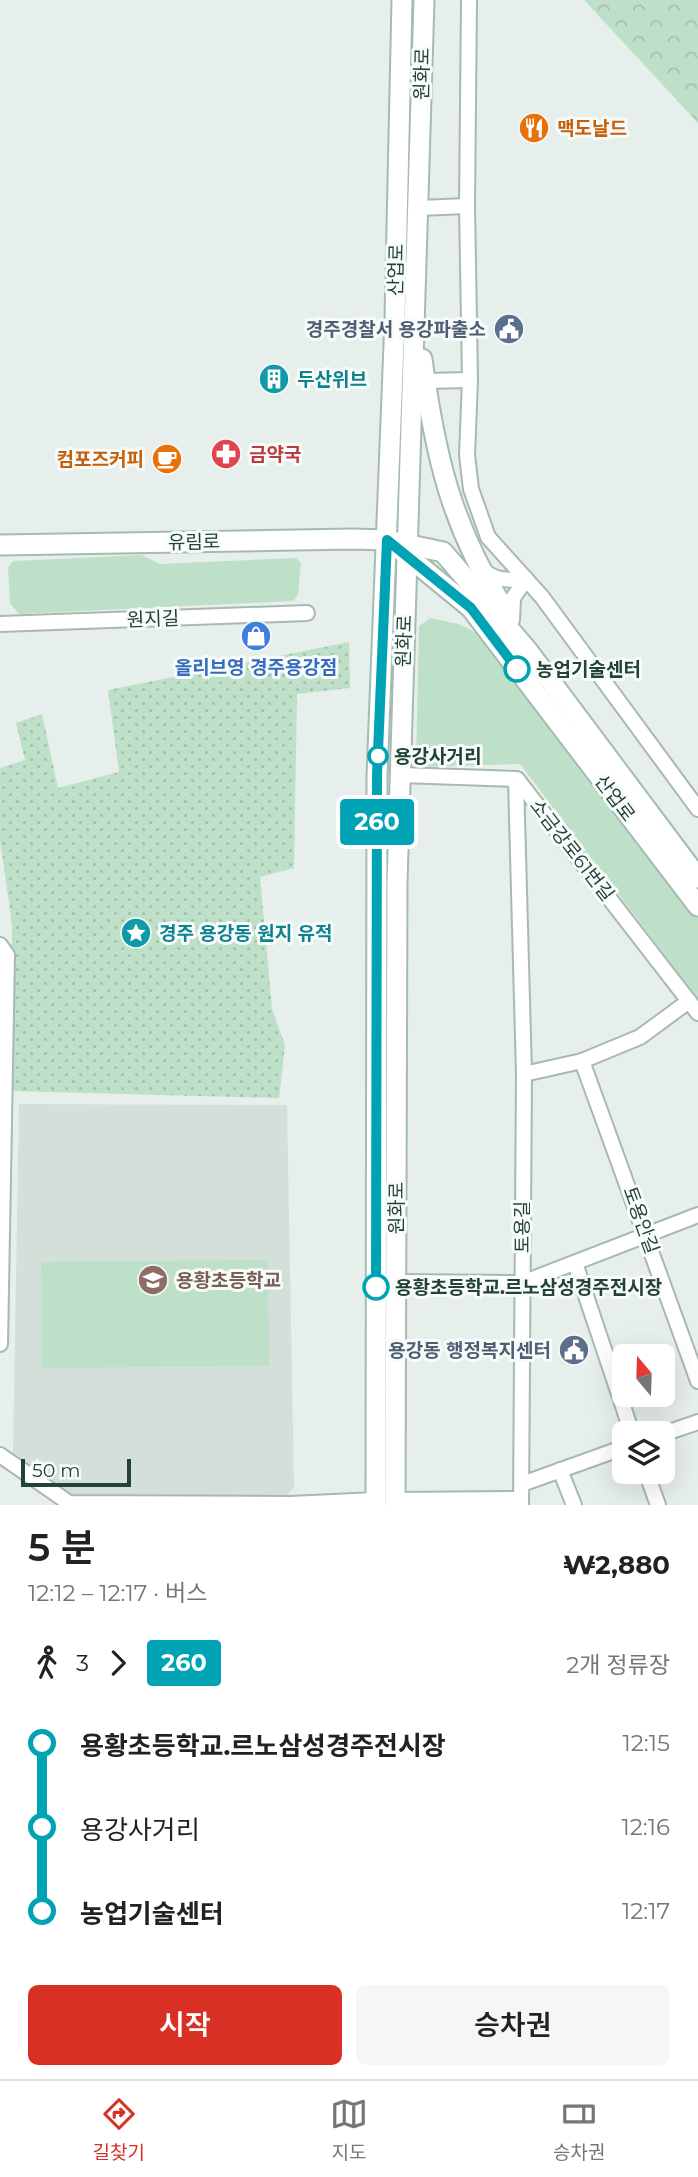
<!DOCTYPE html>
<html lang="ko">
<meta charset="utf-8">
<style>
:root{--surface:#fff;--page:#f6f6f6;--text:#222;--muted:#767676;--line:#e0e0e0;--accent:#d93025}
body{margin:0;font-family:Montserrat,"Noto Sans KR",sans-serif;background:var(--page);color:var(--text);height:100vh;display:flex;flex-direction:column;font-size:26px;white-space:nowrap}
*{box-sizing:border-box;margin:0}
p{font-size:23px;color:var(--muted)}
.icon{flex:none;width:38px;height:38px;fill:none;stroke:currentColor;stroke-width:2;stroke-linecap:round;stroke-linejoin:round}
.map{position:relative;height:1505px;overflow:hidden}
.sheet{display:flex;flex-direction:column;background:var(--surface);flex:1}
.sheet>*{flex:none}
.badge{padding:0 14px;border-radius:5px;font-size:24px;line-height:46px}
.needle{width:46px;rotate:341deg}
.tools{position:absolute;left:612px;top:1344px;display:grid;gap:14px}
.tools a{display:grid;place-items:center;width:63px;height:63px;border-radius:10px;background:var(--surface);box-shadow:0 7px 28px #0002;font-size:35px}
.scale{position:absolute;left:21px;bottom:18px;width:110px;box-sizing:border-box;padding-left:7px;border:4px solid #24423a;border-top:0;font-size:19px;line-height:24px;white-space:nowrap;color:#24423a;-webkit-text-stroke:5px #f7fbf9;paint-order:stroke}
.map>.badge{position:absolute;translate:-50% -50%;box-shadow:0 0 0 4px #fff}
.legs{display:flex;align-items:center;gap:10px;height:77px;padding:0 28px;font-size:23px}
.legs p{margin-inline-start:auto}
.head{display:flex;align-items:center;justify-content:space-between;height:119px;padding:0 28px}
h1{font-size:38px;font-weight:600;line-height:52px}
.action{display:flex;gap:14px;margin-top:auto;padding:14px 28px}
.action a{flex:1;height:80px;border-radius:10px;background:var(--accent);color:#fff;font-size:28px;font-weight:600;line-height:80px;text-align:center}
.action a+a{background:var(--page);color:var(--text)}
ul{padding:0 28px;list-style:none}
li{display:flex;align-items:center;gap:24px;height:84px;font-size:26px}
li i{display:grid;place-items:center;width:10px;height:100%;margin:0 9px;background:currentColor}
li i::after{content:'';width:18px;height:18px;margin:-9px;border:5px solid;border-radius:50%;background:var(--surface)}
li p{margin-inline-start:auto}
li:first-child i{background:linear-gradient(#0000 50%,currentColor 0)}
li:last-child i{background:linear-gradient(currentColor 50%,#0000 0)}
.tabs{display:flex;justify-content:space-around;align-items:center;height:98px;border-top:2px solid var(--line);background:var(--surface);font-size:19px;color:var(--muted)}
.tabs a{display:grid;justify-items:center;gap:4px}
.tabs .selected{color:var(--accent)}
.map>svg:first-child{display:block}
.built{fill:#d4dfda}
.grass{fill:#bfe0c8}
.forest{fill:url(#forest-crowns)}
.park{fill:url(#park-dots)}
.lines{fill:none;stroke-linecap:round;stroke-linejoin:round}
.street-casing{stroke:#a8b8b2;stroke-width:18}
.secondary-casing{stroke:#a4bbb3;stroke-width:23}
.street{stroke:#fff;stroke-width:14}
.secondary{stroke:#fff;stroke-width:19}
.line-1-casing{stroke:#fff;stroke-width:16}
.line-1{stroke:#00a3b4;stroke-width:10}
.stop-1-dot{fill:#fff;stroke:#00a3b4;stroke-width:3.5}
.labels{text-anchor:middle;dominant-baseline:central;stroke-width:6;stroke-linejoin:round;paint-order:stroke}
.street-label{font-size:19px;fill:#24423a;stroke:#f7fbf9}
.food-label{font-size:19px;font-weight:bold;fill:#c56008;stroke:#f7fbf9;text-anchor:start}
.service-label{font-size:19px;font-weight:bold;fill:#4e5e75;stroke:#f7fbf9;text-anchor:end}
.culture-label{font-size:19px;font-weight:bold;fill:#0d838f;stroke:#f7fbf9;text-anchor:start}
.health-label{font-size:19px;font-weight:bold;fill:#be3a42;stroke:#f7fbf9;text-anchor:start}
.shop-label{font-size:19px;font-weight:bold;fill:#366cbe;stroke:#f7fbf9}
.stop-label{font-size:19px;font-weight:bold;fill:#24423a;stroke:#f7fbf9;text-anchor:start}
.education-label{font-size:19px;font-weight:bold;fill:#785e54;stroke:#f7fbf9;text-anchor:start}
</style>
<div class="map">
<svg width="698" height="1505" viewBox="0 0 698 1505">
<defs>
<pattern id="forest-crowns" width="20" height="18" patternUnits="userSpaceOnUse" patternTransform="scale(1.75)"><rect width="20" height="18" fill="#bfe0c8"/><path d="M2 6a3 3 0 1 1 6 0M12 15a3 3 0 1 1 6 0" fill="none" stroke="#a4c1ad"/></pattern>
<pattern id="park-dots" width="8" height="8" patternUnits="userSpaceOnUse" patternTransform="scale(1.75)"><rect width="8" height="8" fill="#bfe0c8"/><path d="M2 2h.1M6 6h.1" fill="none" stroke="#a4c1ad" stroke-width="1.8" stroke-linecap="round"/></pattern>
</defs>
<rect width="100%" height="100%" fill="#e6efeb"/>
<path class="built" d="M19,1104L287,1105L294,1487L284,1499H132L72,1495L13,1454Z"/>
<g class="grass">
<path d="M142,555L160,564L296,558L301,563L298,594L294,601L19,614L10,603L8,568L13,561Z"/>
<path d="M430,618L459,624L479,634L698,916V999L520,764L420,767L416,761L419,626Z"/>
<path d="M268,1260L269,1366L42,1368L41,1262Z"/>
</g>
<path class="forest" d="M584,0H698V123Z"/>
<path class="park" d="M349,642L350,688L297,694L294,868L260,877L272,1009L285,1045L279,1098L11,1091L12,924L0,840V768L25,760L16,723L42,714L58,788L119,772L108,690Z"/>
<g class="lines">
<g class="street-casing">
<g id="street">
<path d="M469,0L467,206L470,380L467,455L471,489L488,537L542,597L698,809"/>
<path d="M419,208L467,206"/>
<path d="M425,381L470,380"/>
<path d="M482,569C496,582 508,580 526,579"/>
<path d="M512,620L513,598L526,579"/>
<path d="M0,624L307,613"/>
<path d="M400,775L517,779L698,1013"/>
<path d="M516,780L524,1074L521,1505"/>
<path d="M0,945L7,955L0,1344"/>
<path d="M582,1061L698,1381"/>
<path d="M524,1074L582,1061L640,1037L689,1001"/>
<path d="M575,1263L632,1433"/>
<path d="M396,1282L522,1283L698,1215"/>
<path d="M663,1434L698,1422"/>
<path d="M0,1455L69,1503L290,1504L376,1500"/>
<path d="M560,1470L574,1505"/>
<path d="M646,1472L658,1505"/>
<path d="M522,1484L625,1447"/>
<path d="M395,1500L521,1499"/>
</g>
</g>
<g class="secondary-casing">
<g id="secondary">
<path d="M422,359C435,454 451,526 503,607"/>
<path d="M0,545L352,539L387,540L443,552L528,651L698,878"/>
<path d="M399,549L471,608L698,906"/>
<path d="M376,1505L377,776L395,319L402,0"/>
<path d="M395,1505L397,883L424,0"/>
</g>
</g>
<use href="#street" class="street"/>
<use href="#secondary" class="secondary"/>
</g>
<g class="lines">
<g class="line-1-casing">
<path id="line-1" d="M376,1287L377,775L387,540L471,608L517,669"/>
</g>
<use href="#line-1" class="line-1"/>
</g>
<defs>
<g id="restaurant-disc" transform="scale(1.575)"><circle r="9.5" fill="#e8710a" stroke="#f7fbf9"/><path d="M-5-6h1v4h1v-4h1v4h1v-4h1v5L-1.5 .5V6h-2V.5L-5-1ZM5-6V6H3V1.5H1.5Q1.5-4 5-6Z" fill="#fff"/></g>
<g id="civic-disc" transform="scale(1.575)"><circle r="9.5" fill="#5c6f8a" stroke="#f7fbf9"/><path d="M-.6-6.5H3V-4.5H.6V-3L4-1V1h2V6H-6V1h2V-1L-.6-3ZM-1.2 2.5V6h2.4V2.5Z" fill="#fff"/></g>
<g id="building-disc" transform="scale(1.575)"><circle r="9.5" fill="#0f9aa8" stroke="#f7fbf9"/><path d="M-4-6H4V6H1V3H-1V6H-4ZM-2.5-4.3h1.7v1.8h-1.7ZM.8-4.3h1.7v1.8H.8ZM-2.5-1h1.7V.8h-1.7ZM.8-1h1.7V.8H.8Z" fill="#fff"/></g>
<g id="pharmacy-disc" transform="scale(1.575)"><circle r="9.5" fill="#e0444e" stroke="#f7fbf9"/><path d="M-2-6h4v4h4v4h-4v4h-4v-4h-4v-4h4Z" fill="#fff"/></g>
<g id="cafe-disc" transform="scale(1.575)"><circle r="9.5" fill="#e8710a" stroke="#f7fbf9"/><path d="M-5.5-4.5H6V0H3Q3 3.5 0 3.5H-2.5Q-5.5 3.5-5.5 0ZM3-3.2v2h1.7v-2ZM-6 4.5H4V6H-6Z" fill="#fff"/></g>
<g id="shop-disc" transform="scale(1.575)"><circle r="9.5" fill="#3f7fe0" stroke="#f7fbf9"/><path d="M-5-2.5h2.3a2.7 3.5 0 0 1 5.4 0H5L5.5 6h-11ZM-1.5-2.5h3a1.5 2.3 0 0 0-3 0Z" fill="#fff"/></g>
<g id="sight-disc" transform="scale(1.575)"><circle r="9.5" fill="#0f9aa8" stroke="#f7fbf9"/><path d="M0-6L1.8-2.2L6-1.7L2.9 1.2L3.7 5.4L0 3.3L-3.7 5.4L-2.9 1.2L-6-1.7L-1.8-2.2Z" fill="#fff"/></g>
<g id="school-disc" transform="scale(1.575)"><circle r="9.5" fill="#8d6e63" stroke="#f7fbf9"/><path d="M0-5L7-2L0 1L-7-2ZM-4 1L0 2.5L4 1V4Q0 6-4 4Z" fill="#fff"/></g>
</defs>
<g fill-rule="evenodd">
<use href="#restaurant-disc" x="534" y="128"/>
<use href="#civic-disc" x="509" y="329"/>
<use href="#building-disc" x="274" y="379"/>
<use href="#pharmacy-disc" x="226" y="454"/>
<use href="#cafe-disc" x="167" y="459"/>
<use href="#shop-disc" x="256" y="636"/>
<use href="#sight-disc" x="136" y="933"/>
<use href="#school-disc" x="153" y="1280"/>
<use href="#civic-disc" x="574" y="1350"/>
</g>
<g class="stop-1-dot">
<circle cx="517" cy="669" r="12"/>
<circle cx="378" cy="756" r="9"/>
<circle cx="376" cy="1287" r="12"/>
</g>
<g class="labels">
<g class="street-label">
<text transform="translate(422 74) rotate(-89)">원화로</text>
<text transform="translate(396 270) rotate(-89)">산업로</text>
<text transform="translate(194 542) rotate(-1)">유림로</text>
<text transform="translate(153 619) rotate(-2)">원지길</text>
<text transform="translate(404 641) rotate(-88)">원화로</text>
<text transform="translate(615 798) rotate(53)">산업로</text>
<text transform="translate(572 850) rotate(52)">소금강로61번길</text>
<text transform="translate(396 1208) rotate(-90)">원화로</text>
<text transform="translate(641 1220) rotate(70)">토용안길</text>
<text transform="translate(522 1227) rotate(-90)">토용길</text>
</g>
<g class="food-label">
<text x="557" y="128">맥도날드</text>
<text x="144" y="459" text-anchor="end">컴포즈커피</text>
</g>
<g class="service-label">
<text x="486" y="329">경주경찰서 용강파출소</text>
<text x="551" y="1350">용강동 행정복지센터</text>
</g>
<g class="culture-label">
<text x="297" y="379">두산위브</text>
<text x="159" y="933">경주 용강동 원지 유적</text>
</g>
<g class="health-label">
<text x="249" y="454">금약국</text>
</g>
<g class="shop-label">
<text x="256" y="667">올리브영 경주용강점</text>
</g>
<g class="stop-label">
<text x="536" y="669">농업기술센터</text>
<text x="394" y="756">용강사거리</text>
<text x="395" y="1287">용황초등학교.르노삼성경주전시장</text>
</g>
<g class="education-label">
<text x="176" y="1280">용황초등학교</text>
</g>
</g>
</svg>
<div class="tools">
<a><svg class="needle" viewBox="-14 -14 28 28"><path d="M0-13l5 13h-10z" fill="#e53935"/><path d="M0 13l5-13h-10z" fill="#767676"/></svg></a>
<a><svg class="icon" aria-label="layers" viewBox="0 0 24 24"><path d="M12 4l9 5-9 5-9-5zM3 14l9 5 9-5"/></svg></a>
</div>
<div class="scale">50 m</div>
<b class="badge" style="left:377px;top:822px;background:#00a3b4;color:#fff">260</b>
</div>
<section class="sheet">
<div class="head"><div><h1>5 분</h1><p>12:12 – 12:17 · 버스</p></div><b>₩2,880</b></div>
<div class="legs"><svg class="icon" aria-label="walk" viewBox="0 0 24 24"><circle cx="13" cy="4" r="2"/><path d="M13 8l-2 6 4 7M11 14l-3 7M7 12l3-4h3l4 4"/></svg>3<svg class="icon" aria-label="forward" viewBox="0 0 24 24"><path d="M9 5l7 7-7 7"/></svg><b class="badge" style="background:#00a3b4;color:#fff">260</b><p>2개 정류장</p></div>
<ul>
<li><i style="color:#00a3b4"></i><b>용황초등학교.르노삼성경주전시장</b><p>12:15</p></li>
<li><i style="color:#00a3b4"></i><span>용강사거리</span><p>12:16</p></li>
<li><i style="color:#00a3b4"></i><b>농업기술센터</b><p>12:17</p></li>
</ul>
<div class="action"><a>시작</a><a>승차권</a></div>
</section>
<nav class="tabs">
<a class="selected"><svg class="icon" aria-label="directions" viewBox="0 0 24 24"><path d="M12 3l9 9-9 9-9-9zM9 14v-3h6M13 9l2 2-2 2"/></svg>길찾기</a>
<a><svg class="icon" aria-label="map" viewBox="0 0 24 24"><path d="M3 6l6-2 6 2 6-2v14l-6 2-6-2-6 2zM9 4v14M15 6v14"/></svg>지도</a>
<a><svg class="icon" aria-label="tickets" viewBox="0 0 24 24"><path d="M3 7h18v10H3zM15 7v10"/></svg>승차권</a>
</nav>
